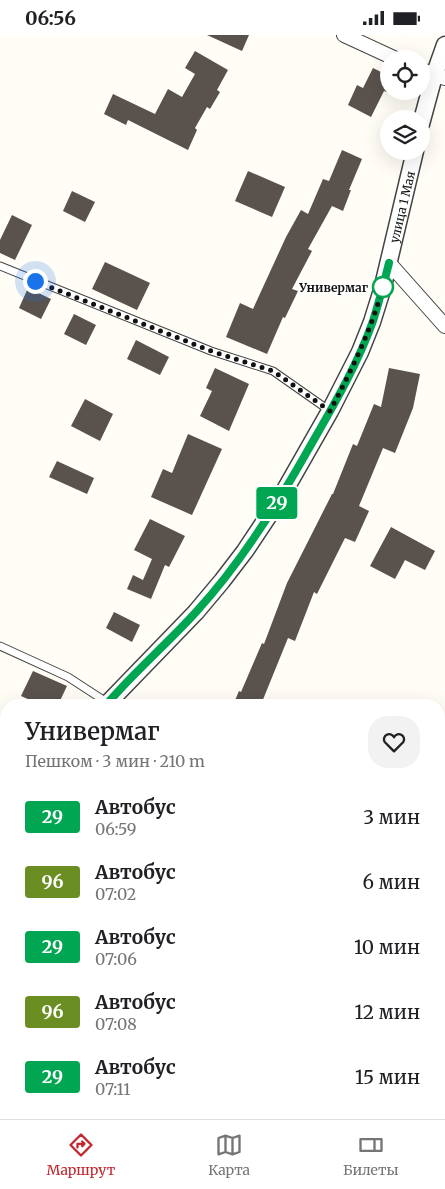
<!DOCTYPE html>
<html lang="ru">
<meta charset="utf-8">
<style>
:root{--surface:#fff;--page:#f2f2f2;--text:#202124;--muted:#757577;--line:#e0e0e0;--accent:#c4262e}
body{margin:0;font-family:Merriweather,serif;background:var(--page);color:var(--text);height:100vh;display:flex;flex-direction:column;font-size:19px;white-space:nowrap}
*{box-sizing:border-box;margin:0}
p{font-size:16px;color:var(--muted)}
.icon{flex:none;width:28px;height:28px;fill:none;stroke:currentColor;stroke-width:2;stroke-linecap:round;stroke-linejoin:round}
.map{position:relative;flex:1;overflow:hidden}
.drawer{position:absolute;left:0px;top:664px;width:445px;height:421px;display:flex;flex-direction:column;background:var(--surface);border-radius:20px 20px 0 0;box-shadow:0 5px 20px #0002}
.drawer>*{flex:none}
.badge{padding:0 10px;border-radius:4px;font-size:18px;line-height:32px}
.buttons{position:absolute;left:380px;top:15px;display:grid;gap:10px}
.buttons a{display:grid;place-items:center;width:50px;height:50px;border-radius:50%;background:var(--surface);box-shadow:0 5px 20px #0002;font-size:25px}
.you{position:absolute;width:25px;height:25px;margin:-12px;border:4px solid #fff;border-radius:50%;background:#1a73e8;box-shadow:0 0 0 8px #1a73e833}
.map>.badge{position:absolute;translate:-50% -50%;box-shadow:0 0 0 2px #fff}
.round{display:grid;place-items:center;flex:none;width:52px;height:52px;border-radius:20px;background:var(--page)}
.overview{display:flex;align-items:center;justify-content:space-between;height:85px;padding:0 25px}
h1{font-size:24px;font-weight:600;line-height:38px}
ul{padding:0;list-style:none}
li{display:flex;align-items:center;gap:15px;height:65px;padding:0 25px}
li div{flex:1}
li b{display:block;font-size:19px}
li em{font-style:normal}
li .badge{min-width:55px;font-weight:700;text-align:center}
.status{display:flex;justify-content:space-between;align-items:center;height:35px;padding:0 25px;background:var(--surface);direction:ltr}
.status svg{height:14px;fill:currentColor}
.menu{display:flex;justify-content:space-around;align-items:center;height:70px;border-top:1px solid var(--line);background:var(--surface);font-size:14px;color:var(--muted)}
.menu a{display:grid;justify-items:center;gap:2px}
.menu .active{color:var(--accent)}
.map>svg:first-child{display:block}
.building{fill:#5a524d}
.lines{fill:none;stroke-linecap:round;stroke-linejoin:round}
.service-casing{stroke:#444;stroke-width:9}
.minor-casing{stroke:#444;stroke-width:16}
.tertiary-casing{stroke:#444;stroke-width:19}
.service{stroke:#fff;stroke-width:7}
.minor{stroke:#fff;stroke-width:14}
.tertiary{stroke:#fff;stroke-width:16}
.line-casing{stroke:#fff;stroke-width:11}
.line{stroke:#00a651;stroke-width:8}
.walk{stroke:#111;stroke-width:5;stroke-dasharray:0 9}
.stop-dot{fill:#fff;stroke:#00a651;stroke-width:2.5}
.labels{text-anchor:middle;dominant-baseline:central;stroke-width:5;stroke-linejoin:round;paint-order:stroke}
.street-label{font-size:12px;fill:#111;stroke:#fff}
.stop-label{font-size:12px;font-weight:bold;fill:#111;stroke:#fff;text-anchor:end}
</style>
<div class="status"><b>06:56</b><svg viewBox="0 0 49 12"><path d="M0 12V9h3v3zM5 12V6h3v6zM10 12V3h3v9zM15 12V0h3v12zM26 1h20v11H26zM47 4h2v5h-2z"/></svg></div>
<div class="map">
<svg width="445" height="1084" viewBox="0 0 445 1084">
<rect width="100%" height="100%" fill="#fffdf5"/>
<g class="building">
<path d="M207,0H249L242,16Z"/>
<path d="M195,16L228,35L217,55L220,57L210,74L207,72L195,93L197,95L188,115L128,85L126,90L104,79L113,59L155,79L168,54L182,62L195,39L185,33Z"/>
<path d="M373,33L389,41V58L384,56L371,82L348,70L357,50L363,53Z"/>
<path d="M342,115L362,124L349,155H351L343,176L332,171L308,214L312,216L292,254L298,256L285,283L283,282L267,319L226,302L240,268L253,274L286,202L301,175L308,179L323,144L329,146Z"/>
<path d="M248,136L285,152L272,182L235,166Z"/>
<path d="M72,156L95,167L85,187L63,176Z"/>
<path d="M12,180L32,190L15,225L0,218V205Z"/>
<path d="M105,227L150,248L137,275L92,254Z"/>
<path d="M28,253L51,264L41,284L19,273Z"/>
<path d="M74,279L96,290L86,310L64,299Z"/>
<path d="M136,305L169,322L160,340L127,324Z"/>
<path d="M215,333L249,349L229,396L200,381L212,356L206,353Z"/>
<path d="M389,333L420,339L413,373L395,418L383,413L359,471L369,476L355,507L345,503L317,559L314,557L295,606L288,603L262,667L269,670H233L239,656L241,657L262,608L264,609L287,548L332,459H333L353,409L357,411L374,369L381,372Z"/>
<path d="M85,364L113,379L100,406L71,391Z"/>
<path d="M188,399L222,414L192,480L151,462L163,434L172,438Z"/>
<path d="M57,426L94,443L87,459L49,442Z"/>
<path d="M150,484L185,501L169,532L165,530L151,564L127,554L133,540L143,545L152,524L134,515Z"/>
<path d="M391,492L435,516L425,535L405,525L395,544L370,531Z"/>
<path d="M114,577L140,590L132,607L106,593Z"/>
<path d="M33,636L67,651L58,670H41L21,661Z"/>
</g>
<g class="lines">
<g class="service-casing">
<g id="service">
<path d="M0,231L211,316L273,336L330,376"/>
<path d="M0,611L68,642L108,668"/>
<path d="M322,1084L324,1079"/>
</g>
</g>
<g class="minor-casing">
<g id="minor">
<path d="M344,0L396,24"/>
<path d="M421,35L445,43"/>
<path d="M389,228L445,291"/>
</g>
</g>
<g class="tertiary-casing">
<g id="tertiary">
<path d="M421,89L434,41L445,10"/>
<path id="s1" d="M106,670L196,577L222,546L245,516L281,462L330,376L360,317L372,287L382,255L415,116"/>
<path d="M0,897L6,878"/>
</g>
</g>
<use href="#service" class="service"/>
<use href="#minor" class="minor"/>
<use href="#tertiary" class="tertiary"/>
</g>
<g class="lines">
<g class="line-casing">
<path id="line" d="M106,670C134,637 167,609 196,577C239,530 273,476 304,422C329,378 356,334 373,286C379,267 384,248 389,228"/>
</g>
<use href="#line" class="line"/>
<path class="walk" d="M35,246L211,316L273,336L330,376C351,336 371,296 383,252"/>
</g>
<circle class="stop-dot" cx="383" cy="252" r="10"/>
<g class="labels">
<g class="street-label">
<text stroke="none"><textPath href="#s1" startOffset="589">улица 1 Мая</textPath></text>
</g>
<g class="stop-label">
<text x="368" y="252">Универмаг</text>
</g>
</g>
</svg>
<div class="buttons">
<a><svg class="icon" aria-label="locate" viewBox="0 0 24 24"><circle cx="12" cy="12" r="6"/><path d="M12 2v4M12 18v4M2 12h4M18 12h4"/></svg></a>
<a><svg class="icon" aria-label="layers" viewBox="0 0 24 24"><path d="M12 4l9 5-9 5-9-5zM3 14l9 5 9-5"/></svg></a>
</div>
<div class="you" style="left:35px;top:246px"></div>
<b class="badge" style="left:277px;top:468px;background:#00a651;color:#fff">29</b>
<section class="drawer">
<div class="overview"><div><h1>Универмаг</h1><p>Пешком · 3 мин · 210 m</p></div><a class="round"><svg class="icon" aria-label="heart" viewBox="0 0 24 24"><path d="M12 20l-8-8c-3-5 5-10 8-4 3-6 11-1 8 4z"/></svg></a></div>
<ul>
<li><span class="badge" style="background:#00a651;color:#fff">29</span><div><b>Автобус</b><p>06:59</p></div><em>3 мин</em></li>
<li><span class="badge" style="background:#6b8e23;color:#fff">96</span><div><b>Автобус</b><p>07:02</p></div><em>6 мин</em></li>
<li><span class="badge" style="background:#00a651;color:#fff">29</span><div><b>Автобус</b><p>07:06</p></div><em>10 мин</em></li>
<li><span class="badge" style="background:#6b8e23;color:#fff">96</span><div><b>Автобус</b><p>07:08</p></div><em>12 мин</em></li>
<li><span class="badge" style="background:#00a651;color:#fff">29</span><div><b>Автобус</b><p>07:11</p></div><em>15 мин</em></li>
</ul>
</section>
</div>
<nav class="menu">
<a class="active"><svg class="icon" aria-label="directions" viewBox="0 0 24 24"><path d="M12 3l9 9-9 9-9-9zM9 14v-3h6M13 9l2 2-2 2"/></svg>Маршрут</a>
<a><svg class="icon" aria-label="map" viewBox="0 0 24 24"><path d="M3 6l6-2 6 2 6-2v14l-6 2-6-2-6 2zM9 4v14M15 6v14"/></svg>Карта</a>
<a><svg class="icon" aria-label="tickets" viewBox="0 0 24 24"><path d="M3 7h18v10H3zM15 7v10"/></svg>Билеты</a>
</nav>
